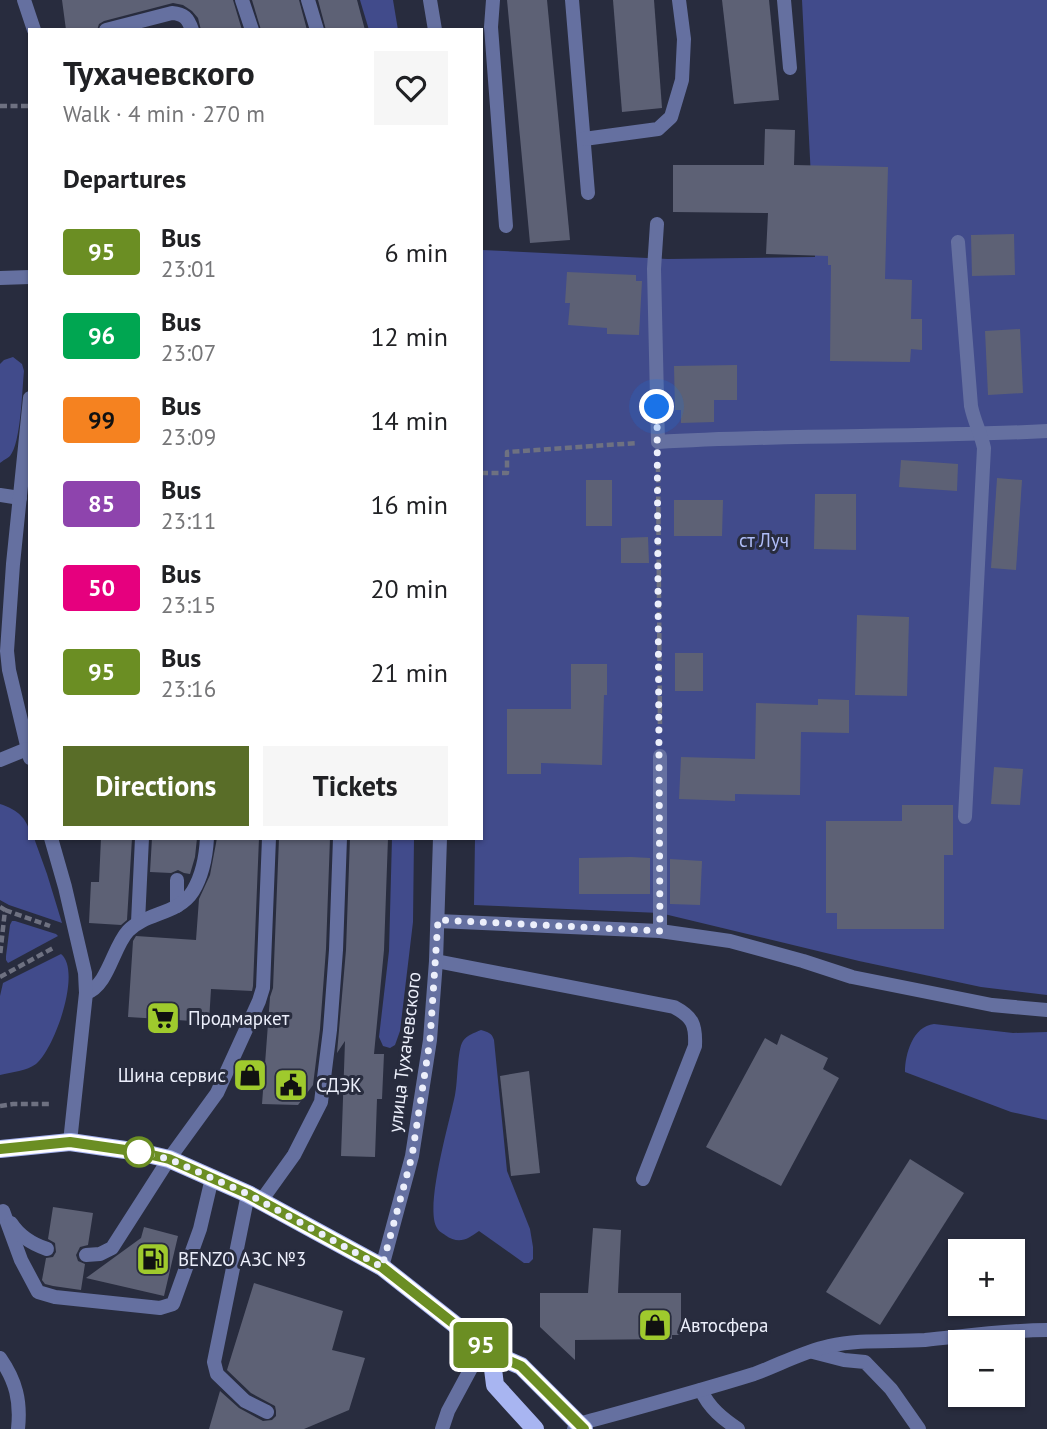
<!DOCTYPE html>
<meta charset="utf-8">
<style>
:root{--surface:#fff;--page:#f6f6f6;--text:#202124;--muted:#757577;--accent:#596d28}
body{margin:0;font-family:"PT Sans",sans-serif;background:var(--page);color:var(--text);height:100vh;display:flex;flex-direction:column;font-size:26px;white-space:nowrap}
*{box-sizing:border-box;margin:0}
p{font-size:23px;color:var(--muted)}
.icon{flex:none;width:38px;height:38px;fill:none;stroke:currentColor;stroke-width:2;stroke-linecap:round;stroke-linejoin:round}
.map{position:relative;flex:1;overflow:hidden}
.panel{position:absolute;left:28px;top:28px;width:455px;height:812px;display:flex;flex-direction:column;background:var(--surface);border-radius:0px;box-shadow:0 2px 5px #0004}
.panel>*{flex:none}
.badge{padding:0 14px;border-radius:5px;font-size:24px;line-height:46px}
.controls{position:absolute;left:948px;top:1239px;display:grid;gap:14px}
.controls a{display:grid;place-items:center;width:77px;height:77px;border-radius:0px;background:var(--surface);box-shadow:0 2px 5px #0004;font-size:35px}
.you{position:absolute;width:35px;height:35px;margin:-18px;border:5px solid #fff;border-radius:50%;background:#1a73e8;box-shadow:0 0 0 10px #1a73e833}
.map>.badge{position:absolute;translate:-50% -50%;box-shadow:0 0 0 4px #fff}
h2{padding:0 35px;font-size:26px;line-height:63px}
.round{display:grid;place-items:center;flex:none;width:74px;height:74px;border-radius:0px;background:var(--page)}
.overview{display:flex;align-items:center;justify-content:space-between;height:119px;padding:0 35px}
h1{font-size:33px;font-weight:800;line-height:52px}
.button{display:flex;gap:14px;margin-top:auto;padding:14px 35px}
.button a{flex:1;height:80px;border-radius:0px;background:var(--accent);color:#fff;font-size:28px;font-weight:800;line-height:80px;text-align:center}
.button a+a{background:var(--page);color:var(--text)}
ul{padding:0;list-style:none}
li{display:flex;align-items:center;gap:21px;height:84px;padding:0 35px}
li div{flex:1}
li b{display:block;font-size:26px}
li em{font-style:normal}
li .badge{min-width:77px;font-weight:700;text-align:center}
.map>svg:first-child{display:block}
.green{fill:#414b8b}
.building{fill:#5d6175}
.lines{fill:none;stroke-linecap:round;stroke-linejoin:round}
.path{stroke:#6e7181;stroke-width:4.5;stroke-dasharray:7 3.5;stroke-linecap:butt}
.service{stroke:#6570a0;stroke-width:14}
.minor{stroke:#6570a0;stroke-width:14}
.tertiary{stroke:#6570a0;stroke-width:14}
.primary{stroke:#a8b5f1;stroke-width:18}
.line-casing{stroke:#fff;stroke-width:16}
.line{stroke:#6b8e23;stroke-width:10}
.walk{stroke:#eceffb;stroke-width:7;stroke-dasharray:0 12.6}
.stop-dot{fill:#fff;stroke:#6b8e23;stroke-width:3.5}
.labels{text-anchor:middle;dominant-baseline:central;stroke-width:6;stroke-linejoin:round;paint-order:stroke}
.park-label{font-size:19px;fill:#afbdf7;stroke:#282c3e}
.poi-label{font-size:19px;fill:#eceffb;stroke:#282c3e;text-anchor:start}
.street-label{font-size:19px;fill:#eceffb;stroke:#282c3e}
</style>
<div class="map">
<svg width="1047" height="1429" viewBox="0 0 1047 1429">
<rect width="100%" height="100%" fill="#282c3e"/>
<g class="green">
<path d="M360,0H393L398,30H369Z"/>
<path d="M802,0H1047V995L981,987L859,961L660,913L474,905L475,838H481L482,250L668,259L815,257Z"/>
<path d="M13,357L22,364L24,371C22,390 21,443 10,456C9,457 1,462 0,463V364L4,360Z"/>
<path d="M0,804C17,809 30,820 30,838H34L47,874L62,923L9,905L0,900Z"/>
<path d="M392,838H414L413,922L400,1031L395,1045L390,1048L383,1046L379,1037L389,951Z"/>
<path d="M12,921H15L56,934L58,936L8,963L6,960V956L10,925Z"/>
<path d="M61,954C82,971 55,1048 36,1064C27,1071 12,1072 0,1075V996L3,983Z"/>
<path d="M934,1024L1013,1033L1047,1032V1120L1011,1112L905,1072C905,1054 913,1026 934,1024Z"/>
<path d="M481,1030C488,1032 492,1033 494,1040L507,1171L530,1229L533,1247V1259L529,1263H524L479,1231C468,1239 459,1245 445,1235C443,1233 439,1232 437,1228C424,1208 450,1120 455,1095C458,1082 457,1050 463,1041C467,1035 474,1033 481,1030Z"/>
</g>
<g class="building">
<path d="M62,0H233L242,30H201L198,18L192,11L183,5L173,3L104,21L99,24L97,30H66Z"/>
<path d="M252,0H299L307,30H261Z"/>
<path d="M318,0H357L365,30H326Z"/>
<path d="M507,0H547L570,240L530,243Z"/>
<path d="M613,0H654L662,108L622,112Z"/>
<path d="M722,0H769L779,100L734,104Z"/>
<path d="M765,129L795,130L794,165L888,167L885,279L912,280L911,319H922V350L911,349L910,362L830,361L831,265H828V256L766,254L768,213L673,212V165H764Z"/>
<path d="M1014,234L1015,275L972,276L971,235Z"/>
<path d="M567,272L636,275V281H642L639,335L607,334V328L568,325L570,303H565Z"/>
<path d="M1020,329L1023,393L988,395L985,331Z"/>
<path d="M737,365V400H714V422L681,423V410H675L674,366Z"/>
<path d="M901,460L958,464L957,491L899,487Z"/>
<path d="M997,478L1022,480L1016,570L991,568Z"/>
<rect x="586" y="480" width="26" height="46"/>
<path d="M815,494H856V550L814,549Z"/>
<path d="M674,500H723L722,536H674Z"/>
<path d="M648,537L649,563H621V538Z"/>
<path d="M857,615L909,617L907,696L855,695Z"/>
<rect x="675" y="653" width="28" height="38"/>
<path d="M571,664H607V695H604L602,765L541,763V774H507V709H571Z"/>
<path d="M818,699L849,700V733L801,732L800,795L735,794V801L679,799L681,757L755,759L756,703L818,705Z"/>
<path d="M994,767L1023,769L1020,805L991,804Z"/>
<path d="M902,805H953V855H944V929H837V913H826V821H902Z"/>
<path d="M101,838H132L127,920L121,925L89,923L91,882H99Z"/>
<path d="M152,838H197L195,857L190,874L184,873L178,870L171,873L150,872Z"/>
<path d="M217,838H259L253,986L252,991L211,989L209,1022L128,1017L133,941L136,936L196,940L199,899L210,875Z"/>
<path d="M279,838H330L326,949L320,1029L313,1085L298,1105L262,1104L270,997L273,988Z"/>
<path d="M350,838H388L384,950L374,1054H384L382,1099H377L375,1157L341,1156L345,1041L337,1053L346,950Z"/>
<path d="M631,857L650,858V894H579V858Z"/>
<path d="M670,859L702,861L700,905L670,904Z"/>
<path d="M781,1034L828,1058L823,1069L839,1078L781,1186L706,1147L765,1038L777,1045Z"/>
<path d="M529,1071L540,1173L511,1176L500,1076Z"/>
<path d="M910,1159L964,1193L880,1325L826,1292Z"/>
<path d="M53,1207L93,1213L88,1245L80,1247L76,1255L78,1261L85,1264L81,1290L53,1286L45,1284L42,1280L46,1258L53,1257L56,1252L55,1243L48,1239Z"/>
<path d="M144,1227L178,1236L164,1296L86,1278L141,1238Z"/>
<path d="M593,1228L621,1230L618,1293H681V1335H672V1339L575,1340V1360L540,1327V1293H588Z"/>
<path d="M254,1283L343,1311L332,1350L365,1358L349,1410L304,1429H209L220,1391L239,1408L263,1421L272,1420L276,1416V1411L275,1406L251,1393L227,1370Z"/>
</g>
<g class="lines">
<g class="path">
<path d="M0,106H30"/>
<path d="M658,465L660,732"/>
<path d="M481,473H507V452L637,443"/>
<path d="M0,907L5,910L0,956"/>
<path d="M5,910L50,926"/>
<path d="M0,977L55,947"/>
<path d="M0,1106L13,1104H51"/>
</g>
<g class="service">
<path d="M242,0L252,30"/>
<path d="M308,0L317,30"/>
<path d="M493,0L491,27L506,226"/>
<path d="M572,0L588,193"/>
<path d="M784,0L790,68"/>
<path d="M106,30L172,13C184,14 188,18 192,30"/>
<path d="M584,139L658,129L671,117L682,80L684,39L679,0"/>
<path d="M657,224L654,269L658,442C788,434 917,438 1047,431"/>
<path d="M958,242L971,406C974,421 981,434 984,448L965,817"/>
<path d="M0,278L30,277"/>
<path d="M0,495L20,498"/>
<path d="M660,756V931"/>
<path d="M177,906V880"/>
<path d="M438,921L660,931L730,941L803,961L852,977L992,1005L1047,1010"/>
<path d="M138,922L142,838"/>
<path d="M436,961L674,1007C693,1017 696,1025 695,1046L643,1179"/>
<path d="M86,993C108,986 113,947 128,931C146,912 178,915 193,891C202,876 206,856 207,838"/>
<path d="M248,1194L214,1362L217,1374L245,1401L267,1412"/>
<path d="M261,1201L294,1155L321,1102L330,1030L336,950L340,838"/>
<path d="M3,1211L21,1260L38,1292L55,1297L160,1308L173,1304L200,1229L212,1178"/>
<path d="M11,1223C20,1237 32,1244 47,1249"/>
<path d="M86,1255L100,1254L112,1248L169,1159L217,1093L259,1001L263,988L269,838"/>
<path d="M813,1352L844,1360L865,1362L891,1389L919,1429"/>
<path d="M0,1358C16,1381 21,1401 18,1429"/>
<path d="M701,1390C709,1408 723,1419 738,1429"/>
<path d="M442,1429L448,1411L483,1346"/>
<path d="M574,1429L579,1424C637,1408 696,1392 754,1374C779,1365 802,1352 829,1346C860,1339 892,1342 925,1340C965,1336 1006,1330 1047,1330"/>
</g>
<g class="minor">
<path d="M24,0L34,30"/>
<path d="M30,398L13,564L7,651L9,670L30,758"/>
<path d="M0,760L27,749"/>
<path d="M51,838L65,887L85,973L86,993L70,1142"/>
</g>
<g class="tertiary">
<path d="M430,0L435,30"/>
<path d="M382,1267L412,1156L430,1040L436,961L440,838"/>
</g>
<g class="primary">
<path d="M0,1149L70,1142L139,1152L169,1159L248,1194L382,1267L491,1353L521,1366L584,1429"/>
<path d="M491,1353L495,1385L535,1429"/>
</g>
</g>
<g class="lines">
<g class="line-casing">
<path id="line" d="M0,1149L70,1142L139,1152L169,1159L248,1194L382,1267L491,1353L521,1366L584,1429"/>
</g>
<use href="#line" class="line"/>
<path class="walk" d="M139,1152L169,1159L248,1194L382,1267L412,1156L430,1040L438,920L660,931L657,407"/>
</g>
<defs>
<g id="supermarket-square" transform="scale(1.75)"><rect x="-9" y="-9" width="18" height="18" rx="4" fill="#9fca2d" stroke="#282c3e"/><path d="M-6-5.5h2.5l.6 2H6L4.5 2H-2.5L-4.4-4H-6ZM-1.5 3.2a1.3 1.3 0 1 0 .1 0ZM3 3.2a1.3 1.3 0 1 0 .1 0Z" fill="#111"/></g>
<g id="shop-square" transform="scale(1.75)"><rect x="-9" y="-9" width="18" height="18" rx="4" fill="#9fca2d" stroke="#282c3e"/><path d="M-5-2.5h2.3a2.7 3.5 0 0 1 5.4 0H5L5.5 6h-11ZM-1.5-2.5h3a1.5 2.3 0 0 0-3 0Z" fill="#111"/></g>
<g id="civic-square" transform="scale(1.75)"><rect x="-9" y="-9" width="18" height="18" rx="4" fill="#9fca2d" stroke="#282c3e"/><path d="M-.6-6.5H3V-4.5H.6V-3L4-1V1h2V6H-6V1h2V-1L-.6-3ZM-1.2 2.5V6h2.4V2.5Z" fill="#111"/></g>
<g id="fuel-square" transform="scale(1.75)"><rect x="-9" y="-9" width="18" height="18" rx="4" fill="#9fca2d" stroke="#282c3e"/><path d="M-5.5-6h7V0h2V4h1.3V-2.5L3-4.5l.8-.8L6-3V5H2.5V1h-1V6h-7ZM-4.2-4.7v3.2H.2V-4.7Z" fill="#111"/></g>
</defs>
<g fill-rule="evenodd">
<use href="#supermarket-square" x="163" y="1018"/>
<use href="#shop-square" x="250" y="1075"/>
<use href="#civic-square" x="291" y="1085"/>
<use href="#fuel-square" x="153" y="1259"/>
<use href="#shop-square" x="655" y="1325"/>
</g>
<circle class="stop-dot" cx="139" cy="1152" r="14"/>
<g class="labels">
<g class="park-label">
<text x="764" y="540">ст Луч</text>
</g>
<g class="poi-label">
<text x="188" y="1018">Продмаркет</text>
<text x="226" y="1075" text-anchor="end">Шина сервис</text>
<text x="316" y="1085">СДЭК</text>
<text x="178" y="1259">BENZO АЗС №3</text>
<text x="680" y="1325">Автосфера</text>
</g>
<g class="street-label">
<text transform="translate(404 1052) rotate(-83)">улица Тухачевского</text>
</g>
</g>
</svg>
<div class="controls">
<a>+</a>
<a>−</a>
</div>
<div class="you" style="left:657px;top:407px"></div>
<b class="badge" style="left:481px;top:1345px;background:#6b8e23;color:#fff">95</b>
<section class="panel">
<div class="overview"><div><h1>Тухачевского</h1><p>Walk · 4 min · 270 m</p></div><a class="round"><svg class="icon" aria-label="heart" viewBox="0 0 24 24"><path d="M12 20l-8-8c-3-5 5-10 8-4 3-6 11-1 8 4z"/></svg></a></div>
<h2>Departures</h2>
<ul>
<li><span class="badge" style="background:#6b8e23;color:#fff">95</span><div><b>Bus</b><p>23:01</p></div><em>6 min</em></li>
<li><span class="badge" style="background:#00a651;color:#fff">96</span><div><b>Bus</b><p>23:07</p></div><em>12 min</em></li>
<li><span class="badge" style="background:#f58220;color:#111">99</span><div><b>Bus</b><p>23:09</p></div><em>14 min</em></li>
<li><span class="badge" style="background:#8e44ad;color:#fff">85</span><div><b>Bus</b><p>23:11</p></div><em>16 min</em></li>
<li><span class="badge" style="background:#e6007e;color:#fff">50</span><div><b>Bus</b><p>23:15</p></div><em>20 min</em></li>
<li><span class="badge" style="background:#6b8e23;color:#fff">95</span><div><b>Bus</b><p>23:16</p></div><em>21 min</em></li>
</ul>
<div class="button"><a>Directions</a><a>Tickets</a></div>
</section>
</div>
